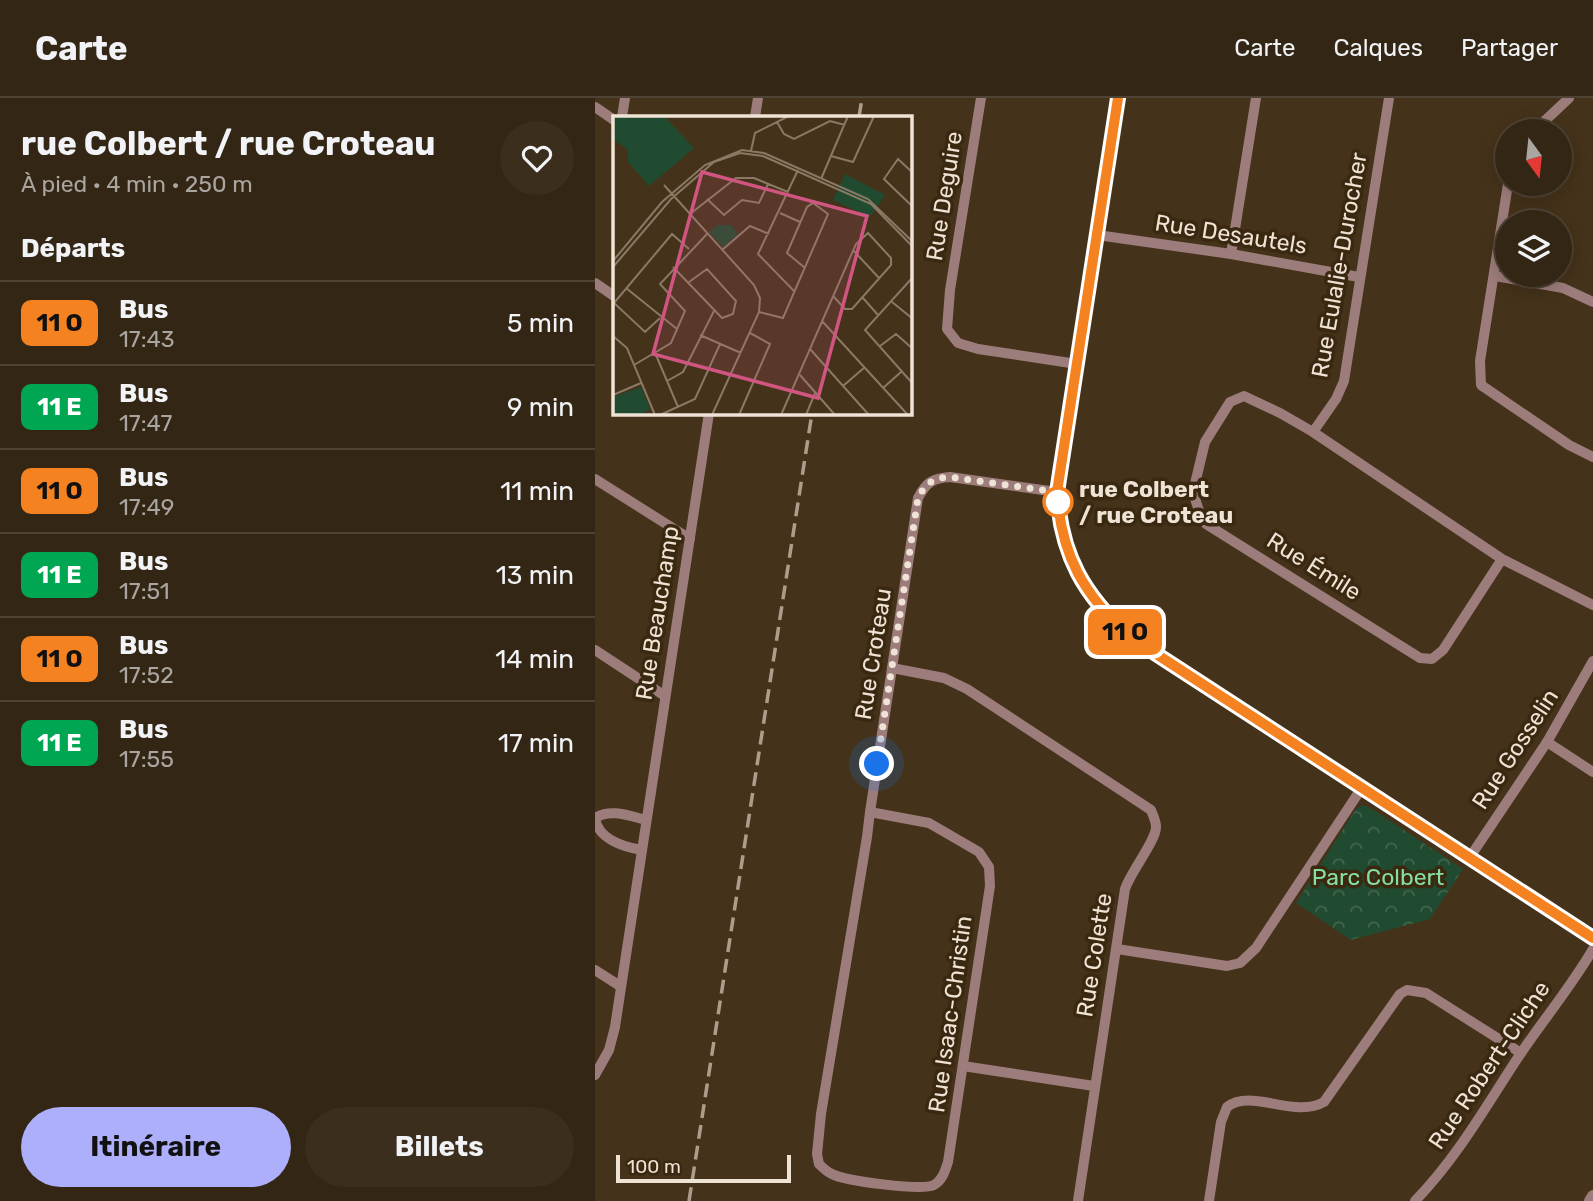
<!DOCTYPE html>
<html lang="fr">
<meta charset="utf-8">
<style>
:root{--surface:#342614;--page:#3c2e1d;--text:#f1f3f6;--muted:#a9a5a0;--line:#4e4334;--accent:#adaffb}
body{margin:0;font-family:Rubik,sans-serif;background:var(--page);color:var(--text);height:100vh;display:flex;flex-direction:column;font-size:26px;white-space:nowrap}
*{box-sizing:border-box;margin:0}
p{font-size:23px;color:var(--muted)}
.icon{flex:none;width:38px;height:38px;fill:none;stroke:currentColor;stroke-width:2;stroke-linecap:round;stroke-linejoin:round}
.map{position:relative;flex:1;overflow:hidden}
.drawer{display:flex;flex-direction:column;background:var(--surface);width:595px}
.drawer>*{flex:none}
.badge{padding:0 14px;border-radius:10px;font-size:24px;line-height:46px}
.needle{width:46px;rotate:165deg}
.controls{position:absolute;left:900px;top:21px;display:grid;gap:14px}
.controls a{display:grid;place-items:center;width:77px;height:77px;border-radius:50%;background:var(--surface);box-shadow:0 4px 18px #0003,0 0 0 2px var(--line);font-size:35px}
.scale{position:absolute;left:21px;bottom:18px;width:175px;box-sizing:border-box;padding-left:7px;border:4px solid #efe3d5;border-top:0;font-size:19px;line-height:24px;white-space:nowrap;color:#efe3d5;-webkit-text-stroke:5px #3a2810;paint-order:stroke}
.you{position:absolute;width:35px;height:35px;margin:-18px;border:5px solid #fff;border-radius:50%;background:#1a73e8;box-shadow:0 0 0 10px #1a73e833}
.map>.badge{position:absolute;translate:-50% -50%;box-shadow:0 0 0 4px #fff}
h2{padding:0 21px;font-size:26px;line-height:63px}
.round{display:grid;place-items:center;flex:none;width:74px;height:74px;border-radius:37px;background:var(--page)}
.overview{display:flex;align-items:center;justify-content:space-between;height:119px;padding:0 21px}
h1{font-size:33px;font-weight:700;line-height:52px}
.button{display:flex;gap:14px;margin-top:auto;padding:14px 21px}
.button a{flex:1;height:80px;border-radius:42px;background:var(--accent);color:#111;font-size:28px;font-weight:700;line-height:80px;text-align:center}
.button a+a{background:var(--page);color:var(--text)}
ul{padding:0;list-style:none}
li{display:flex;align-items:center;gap:21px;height:84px;padding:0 21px;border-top:2px solid var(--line)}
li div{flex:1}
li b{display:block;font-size:26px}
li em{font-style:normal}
li .badge{min-width:77px;font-weight:700;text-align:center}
header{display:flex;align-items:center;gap:42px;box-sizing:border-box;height:98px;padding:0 35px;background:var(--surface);border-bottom:2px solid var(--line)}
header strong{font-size:33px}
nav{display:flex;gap:38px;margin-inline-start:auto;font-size:24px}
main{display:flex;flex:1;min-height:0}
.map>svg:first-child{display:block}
.park{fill:url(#park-crowns)}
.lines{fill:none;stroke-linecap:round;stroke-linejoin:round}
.minor{stroke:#9d7d7b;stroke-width:10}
.tertiary{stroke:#9d7d7b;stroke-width:12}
.rail{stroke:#ad9e8c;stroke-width:3.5;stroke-dasharray:14 7;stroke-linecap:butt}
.line-casing{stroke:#fff;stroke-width:16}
.line{stroke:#f58220;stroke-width:10}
.walk{stroke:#efe3d5;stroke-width:7;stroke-dasharray:0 12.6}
.stop-dot{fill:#fff;stroke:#f58220;stroke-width:3.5}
.labels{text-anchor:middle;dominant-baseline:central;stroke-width:7;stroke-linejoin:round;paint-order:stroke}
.street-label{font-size:23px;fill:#efe3d5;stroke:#3a2810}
.stop-label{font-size:23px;font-weight:bold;fill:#efe3d5;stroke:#3a2810;text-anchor:start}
.park-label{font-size:23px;fill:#85dfa3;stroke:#3a2810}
.inset-road{fill:none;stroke:#897965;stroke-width:2}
.view{fill:#d05580;fill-opacity:0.15;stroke:#d05580;stroke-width:3.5}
.inset-edge{fill:none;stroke:#efe3d5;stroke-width:3.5}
</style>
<header>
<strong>Carte</strong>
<nav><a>Carte</a><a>Calques</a><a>Partager</a></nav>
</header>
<main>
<section class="drawer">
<div class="overview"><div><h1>rue Colbert / rue Croteau</h1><p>À pied · 4 min · 250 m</p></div><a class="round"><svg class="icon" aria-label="heart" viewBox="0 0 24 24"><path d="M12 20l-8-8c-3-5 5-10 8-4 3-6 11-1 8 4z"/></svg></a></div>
<h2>Départs</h2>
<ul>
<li><span class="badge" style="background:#f58220;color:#111">11 O</span><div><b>Bus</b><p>17:43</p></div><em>5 min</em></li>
<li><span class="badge" style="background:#00a651;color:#fff">11 E</span><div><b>Bus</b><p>17:47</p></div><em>9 min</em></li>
<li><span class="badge" style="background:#f58220;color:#111">11 O</span><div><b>Bus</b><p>17:49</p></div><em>11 min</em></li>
<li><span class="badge" style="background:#00a651;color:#fff">11 E</span><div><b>Bus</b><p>17:51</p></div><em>13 min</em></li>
<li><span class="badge" style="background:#f58220;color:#111">11 O</span><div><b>Bus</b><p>17:52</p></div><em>14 min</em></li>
<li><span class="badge" style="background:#00a651;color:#fff">11 E</span><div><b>Bus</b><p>17:55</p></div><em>17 min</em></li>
</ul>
<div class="button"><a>Itinéraire</a><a>Billets</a></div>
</section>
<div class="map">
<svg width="998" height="1103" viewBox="0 0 998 1103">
<defs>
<pattern id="park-crowns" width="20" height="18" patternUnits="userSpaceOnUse" patternTransform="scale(1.75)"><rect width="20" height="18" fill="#214b30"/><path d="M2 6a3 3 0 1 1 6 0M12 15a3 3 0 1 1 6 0" fill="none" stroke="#42654d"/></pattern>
</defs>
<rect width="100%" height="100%" fill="#45321a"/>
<path class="park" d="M767,707L774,709L868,771L835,821L756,842L701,805L761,711Z"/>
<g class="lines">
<g class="minor">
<path d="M386,0L355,192L352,231L363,245L383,251L482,266"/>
<path d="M523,0L462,394C466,458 489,497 535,539L998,840"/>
<path d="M0,9L19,22"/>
<path d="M27,19L30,0"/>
<path d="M160,19L163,0"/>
<path d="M939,33L974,0"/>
<path d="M913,86L885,263L886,287L974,347L998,359"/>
<path d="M502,137L636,156L764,179"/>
<path d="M636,156L661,0"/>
<path d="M900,178L968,190L998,204"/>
<path d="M0,185L19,198"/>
<path d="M718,334L741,301L749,283L794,0"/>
<path d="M0,381L95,441"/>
<path d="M907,461L848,552L837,561L825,560L611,426L604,413L598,394L610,344L635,304L649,298L685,315L718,334L907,461L998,507"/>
<path d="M0,552L70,598"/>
<path d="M297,570L349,580L372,591L556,712C558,717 561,723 561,729C561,743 536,773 530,791L483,1103"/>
<path d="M952,644L998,674"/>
<path d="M275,714L334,725L384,754L394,769L395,788L353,1064C350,1072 348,1082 339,1087C327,1093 250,1083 237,1076C232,1074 228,1070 224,1066L222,1056L226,1016L272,739L275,714L323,400C331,385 337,380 355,379L462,394"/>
<path d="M0,720C15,710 35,718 51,722"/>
<path d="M0,721C4,741 28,749 47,752"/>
<path d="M875,759L952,644L998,563"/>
<path d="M522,851L632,868L645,865L661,850L766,691"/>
<path d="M0,872L25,888"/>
<path d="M368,968L499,988"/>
<path d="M0,977L14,952L20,929L114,315"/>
<path d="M614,1103L626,1024L632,1009C657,990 699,1021 729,1004L805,896L812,892L831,895L926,955"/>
<path d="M820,1103C862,1060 891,1008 924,958C948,922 976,889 998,851"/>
</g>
<path class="tertiary" d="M995,1103L998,1098"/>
<g class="rail">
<path d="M264,19L267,0"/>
<path d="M94,1103L217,315"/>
</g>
</g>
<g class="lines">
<g class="line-casing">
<path id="line" d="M523,0L462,394C466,458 489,497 535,539L998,840"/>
</g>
<use href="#line" class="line"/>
<path class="walk" d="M282,666L323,400C331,385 338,380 355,379L462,394L463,404"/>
</g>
<circle class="stop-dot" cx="463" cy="404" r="14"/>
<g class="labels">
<g class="street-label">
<text transform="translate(349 98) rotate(-81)">Rue Deguire</text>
<text transform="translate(636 136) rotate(9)">Rue Desautels</text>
<text transform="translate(744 167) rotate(-80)">Rue Eulalie-Durocher</text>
<text transform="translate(719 468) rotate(32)">Rue Émile</text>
<text transform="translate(62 515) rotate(-81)">Rue Beauchamp</text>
<text transform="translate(278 556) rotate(-81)">Rue Croteau</text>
<text transform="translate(920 651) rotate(-57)">Rue Gosselin</text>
<text transform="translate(499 857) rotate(-81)">Rue Colette</text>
<text transform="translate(355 916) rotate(-82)">Rue Isaac-Christin</text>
<text transform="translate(894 967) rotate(-56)">Rue Robert-Cliche</text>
</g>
<g class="stop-label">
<text x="484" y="391">rue Colbert<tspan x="484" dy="26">/ rue Croteau</tspan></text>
</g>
<g class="park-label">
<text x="783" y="779">Parc Colbert</text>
</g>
</g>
<g transform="translate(18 18)">
<rect width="299" height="299" fill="#45321a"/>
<path d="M0,0H51L81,32L36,70L15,46V34L0,23Z" fill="#214b30"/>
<path d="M232,58L272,79L257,101L220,84ZM104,109H118L125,118L110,131L96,116ZM28,271L37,293L29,299H0V281Z" fill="#214b30"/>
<path class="inset-road" d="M164,6L171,18L181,23L217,5L232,9M138,35L142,17L176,0M218,40L240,46L261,0M300,57L285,43L271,63L300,91M208,63L235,0M51,69L141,169L147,182L146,196L99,299M94,83L111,99L129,84L146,87L155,68M167,97L187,106M77,98L123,62H141L175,76M109,134L137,110L156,118M240,134L266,162M0,145L49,86L92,49L129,34L151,37L255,83L300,126M0,151L58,83L101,46L127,37L150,40L258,88L300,131M60,151L109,202L120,198L123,185L94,153L76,166M300,161L252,214L300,268M13,172L64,213M181,175L145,138L185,54M250,182L265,199M279,186L300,203M146,196L170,202L215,98L200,87L194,91L174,137L192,152M47,202L32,216L1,187L59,118L76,133M209,205L295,299M87,219L128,237M0,220L14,232L42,299M267,230L283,218L300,233M197,233L256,299M43,239L65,291M21,249L58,227L72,195L47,168L94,118M187,259L222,299M54,265L70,256L101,195M230,270L252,251M270,272L288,256M0,279L28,267M47,299L82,283L107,228M126,299L157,228L137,217M168,299L243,128L255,117L278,142V149L239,193H232L220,180M193,299L202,277"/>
<path class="view" d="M89,56L254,100L205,282L40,238Z"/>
<rect width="299" height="299" class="inset-edge"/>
</g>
</svg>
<div class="controls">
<a><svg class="needle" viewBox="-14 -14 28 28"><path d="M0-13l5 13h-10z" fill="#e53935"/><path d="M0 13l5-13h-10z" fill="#a9a5a0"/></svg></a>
<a><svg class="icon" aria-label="layers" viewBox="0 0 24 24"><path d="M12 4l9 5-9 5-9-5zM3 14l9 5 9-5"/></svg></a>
</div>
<div class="scale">100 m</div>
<div class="you" style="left:282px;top:666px"></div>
<b class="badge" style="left:530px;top:534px;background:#f58220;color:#111">11 O</b>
</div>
</main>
